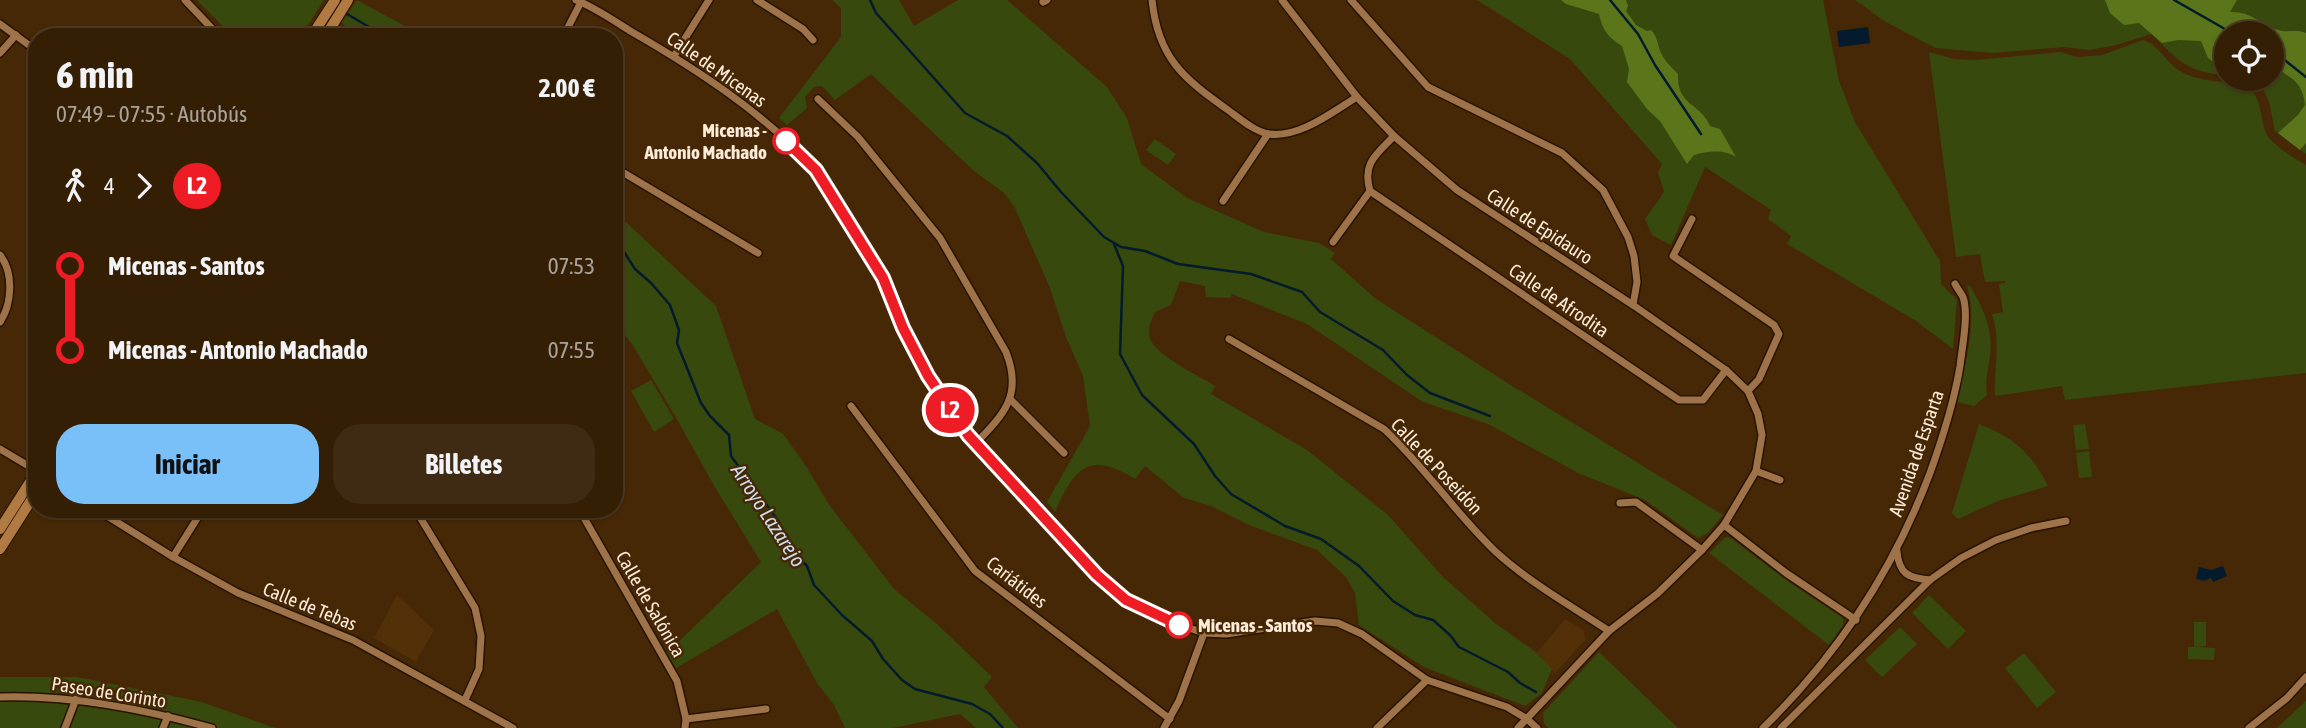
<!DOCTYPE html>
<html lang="es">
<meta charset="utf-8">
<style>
:root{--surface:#341e04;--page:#3f2b13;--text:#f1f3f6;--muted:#a9a29a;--line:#4e3c26;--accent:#79bff8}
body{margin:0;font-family:"Asap Condensed",sans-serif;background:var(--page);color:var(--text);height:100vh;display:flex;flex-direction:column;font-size:26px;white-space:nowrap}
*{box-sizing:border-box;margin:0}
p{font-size:23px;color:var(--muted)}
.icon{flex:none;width:38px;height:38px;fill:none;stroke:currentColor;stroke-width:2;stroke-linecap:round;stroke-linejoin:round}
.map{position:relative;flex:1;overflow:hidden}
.details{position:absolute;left:28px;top:28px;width:595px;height:490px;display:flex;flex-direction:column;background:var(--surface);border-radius:28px;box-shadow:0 2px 5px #0004,0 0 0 2px var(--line)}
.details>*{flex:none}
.badge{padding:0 14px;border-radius:23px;font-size:24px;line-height:46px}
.tools{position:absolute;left:2214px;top:21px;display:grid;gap:14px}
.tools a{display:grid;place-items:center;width:70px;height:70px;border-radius:50%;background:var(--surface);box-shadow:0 2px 5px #0004,0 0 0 2px var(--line);font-size:35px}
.map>.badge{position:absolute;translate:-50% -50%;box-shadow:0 0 0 4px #fff}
.legs{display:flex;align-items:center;gap:10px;height:77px;padding:0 28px;font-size:23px}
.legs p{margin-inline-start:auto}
.head{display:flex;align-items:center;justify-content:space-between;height:119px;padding:0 28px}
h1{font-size:38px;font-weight:700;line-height:52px}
.primary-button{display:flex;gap:14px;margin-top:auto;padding:14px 28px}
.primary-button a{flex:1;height:80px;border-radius:28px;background:var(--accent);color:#111;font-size:28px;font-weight:700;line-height:80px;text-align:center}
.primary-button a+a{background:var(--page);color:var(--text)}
ul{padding:0 28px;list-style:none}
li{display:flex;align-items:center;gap:24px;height:84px;font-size:26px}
li i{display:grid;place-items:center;width:10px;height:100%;margin:0 9px;background:currentColor}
li i::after{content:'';width:18px;height:18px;margin:-9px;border:5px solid;border-radius:50%;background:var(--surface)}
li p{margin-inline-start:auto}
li:first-child i{background:linear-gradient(#0000 50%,currentColor 0)}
li:last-child i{background:linear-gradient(currentColor 50%,#0000 0)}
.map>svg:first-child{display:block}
.built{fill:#523008}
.green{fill:#38490d}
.forest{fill:#5b751a}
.water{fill:#031b2d}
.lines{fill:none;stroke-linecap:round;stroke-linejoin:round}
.stream{stroke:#031b2d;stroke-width:2.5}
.street-casing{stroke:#271300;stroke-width:10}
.secondary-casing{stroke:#271300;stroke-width:12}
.street{stroke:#9f7349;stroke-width:7}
.secondary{stroke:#b17a42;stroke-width:10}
.line-1-casing{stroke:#fff;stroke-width:16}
.line-1{stroke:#ee1c25;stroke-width:10}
.stop-1-dot{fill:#fff;stroke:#ee1c25;stroke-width:3.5}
.labels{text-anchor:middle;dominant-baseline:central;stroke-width:5;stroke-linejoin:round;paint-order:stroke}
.street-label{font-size:19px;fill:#feebd9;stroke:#462806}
.stop-label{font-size:19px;font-weight:bold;fill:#feebd9;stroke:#462806;text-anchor:end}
.water-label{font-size:21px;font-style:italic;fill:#ccdeef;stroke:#462806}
</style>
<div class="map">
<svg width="2306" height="728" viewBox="0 0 2306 728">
<rect width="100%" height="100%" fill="#462806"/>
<g class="built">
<path d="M397,595L434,630L416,662L374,638Z"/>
<path d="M1565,619L1584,630L1585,640L1555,673L1537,653Z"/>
</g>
<g class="green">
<path d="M197,0H324L300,37H234Z"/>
<path d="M357,0L425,37H353L342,22Z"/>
<path d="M832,0H899L914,26L958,0H1007L1107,87L1127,118L1141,164L1187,198L1264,232L1319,243L1335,253L1331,259L1376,299L1514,387L1723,515L1708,533L1698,538L1645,500L1578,473L1488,424L1423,402L1307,324L1232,294L1230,298L1206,297L1205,286L1180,281L1171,305L1155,312C1151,320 1147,330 1150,339C1158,357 1198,375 1215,386L1211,394L1307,450L1388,515L1442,576L1495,623L1537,653L1552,669L1542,693L1525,706L1424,667L1359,625L1355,593L1346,577L1317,550L1249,525L1211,506L1184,498L1145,466L1135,479C1089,450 1074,468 1055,512L1047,502L1090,426L1083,376L1066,337L1050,288L1014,206L1004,193L974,171L871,74L835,100L822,86L814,87L805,97L807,108L787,125L779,118L841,37V8Z"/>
<path d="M1477,0H1823L1839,81L1855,122L1940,261L1941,284L1957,300L1953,349L1916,321L1787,244L1791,236L1768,219L1771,210L1705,167L1671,245L1652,235L1645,219L1664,192L1658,172L1662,164L1570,59Z"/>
<path d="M1855,0H2306V154L2275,131C2270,110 2271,90 2251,79H2272V33H2226V75C2188,73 2176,59 2152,34L2112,46L2089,50L2064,47L1992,53L1935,48L1886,22Z"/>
<path d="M2143,40C2160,45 2166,64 2182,72C2202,83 2227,81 2248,85C2263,103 2259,113 2266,133C2270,144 2296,159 2306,165V373L2065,400L2062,386L1995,396C1994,368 2001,342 1992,314L2003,312L1999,284L2005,283V281L1985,282L1980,254L1956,257L1929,52L1954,59L1975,60L2060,52L2078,57L2102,55Z"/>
<path d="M1155,139L1176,154L1168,165L1146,150Z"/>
<path d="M614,211L716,306L755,419L783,434L804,463L830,506L894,589L937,624L992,677L984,687L1018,728H976L960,714L893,728H845L834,705L817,683L777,609L676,668L667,653L761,562L713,484L678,421L632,344L614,321Z"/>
<path d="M1967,285L1970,286C1983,308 1994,330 1990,356C1988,370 1985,380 1987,395L1974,406L1957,402C1965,365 1978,323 1967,285Z"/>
<path d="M651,380L674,419L654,432L631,391Z"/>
<path d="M1979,424C2014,438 2031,452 2048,486L1998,501L1958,519L1952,513Z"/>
<path d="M2085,424L2089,449L2076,450L2073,425Z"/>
<path d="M2089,451L2092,477L2079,478L2076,453Z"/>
<path d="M1726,537L1732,539L1789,582L1843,618V625L1829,645L1709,553Z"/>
<path d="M1929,595L1966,631L1948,649L1912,613Z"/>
<path d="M2194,622H2206V646L2196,647L2215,648L2214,660L2188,659V647H2194Z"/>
<path d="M1900,627L1917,644L1882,677L1865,660Z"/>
<path d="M1599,652L1678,728H1548L1544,723L1543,713Z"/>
<path d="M2024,653L2056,692L2037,708L2005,668Z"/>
<path d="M0,677H77L202,702L275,728H0Z"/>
<path d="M2306,701V728H2277Z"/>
</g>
<g class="forest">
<path d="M1561,0H1626L1628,6L1626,11L1636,25L1647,31L1651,30C1658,38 1657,42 1660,51C1664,60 1671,67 1678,74C1677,107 1700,102 1710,126L1720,129L1736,157C1724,149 1708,151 1694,155L1687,164L1660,121L1647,109L1627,82L1629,69L1622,46C1608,37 1603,31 1599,14L1566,4Z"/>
<path d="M2105,0H2237L2230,12C2252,11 2258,24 2278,30C2287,33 2296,29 2306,33V143L2300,150L2278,133L2298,115L2305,105C2303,86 2296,80 2279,70L2272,73V33H2226V71L2208,58L2201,41L2178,40L2162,43L2139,23L2124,25L2110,13Z"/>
</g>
<g class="water">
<path d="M1868,27L1870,43L1839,47L1837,31Z"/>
<path d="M2223,566L2227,576L2213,582L2211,578L2204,581L2196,579L2199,567L2211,570Z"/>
</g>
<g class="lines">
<g class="stream">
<path d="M870,0L876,13L965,113L1007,136L1037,163L1061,192L1104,237L1121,247L1145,251L1178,264L1251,274L1302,292L1320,312L1383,350L1407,375L1430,393L1490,416"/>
<path d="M1610,0L1638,34L1655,65L1701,134"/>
<path d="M2174,0L2232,33"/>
<path d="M347,14L386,37"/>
<path d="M2272,50L2306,77"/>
<path d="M614,236L635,269L651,283L670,305L679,330L677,343L701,403L710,416L729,435L731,456L779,522L796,555L807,566L814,585L842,615L872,641L883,659L902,680L915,689L972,704L990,714L1003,728"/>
<path d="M1114,244L1123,266L1120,354L1142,395L1194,444L1215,476L1231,494L1285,526L1321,539L1359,566L1393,601L1415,615L1433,620L1450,635L1459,647L1508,672L1520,683L1536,692"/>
</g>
<g class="street-casing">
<g id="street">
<path d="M185,0L220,37"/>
<path d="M576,0C596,8 614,21 632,32C698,70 765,114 816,170L883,278L903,328L938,393L968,435L1097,575L1126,600L1165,620L1204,633L1226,634L1315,621L1338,623L1362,634L1427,680L1507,707L1527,719L1537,728"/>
<path d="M757,0L803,29L813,40"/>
<path d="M1152,0C1158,58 1183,78 1228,110C1239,118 1255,132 1269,134C1300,138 1332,112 1357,97"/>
<path d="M1282,0L1357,97L1394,136L1457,190L1633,305L1726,370L1748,391L1758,414L1762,435L1756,471L1724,525L1702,550L1657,594L1609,631L1518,728"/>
<path d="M1351,0L1428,87L1562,153L1603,190L1628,237L1634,256L1637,282L1633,305"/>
<path d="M1043,2L1047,0"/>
<path d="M0,24L37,51"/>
<path d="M563,37L581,2"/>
<path d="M0,53L16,35"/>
<path d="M674,56L709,0"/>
<path d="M818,99L858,137L940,238L1006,352C1023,395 1004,414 976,443"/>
<path d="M1394,136C1376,155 1362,163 1370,191L1679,400H1703L1726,370"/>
<path d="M614,167L758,253"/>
<path d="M1223,201L1268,134"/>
<path d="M1692,219L1673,256L1774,325L1779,334L1759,379L1748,391"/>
<path d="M1333,242L1370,191"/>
<path d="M0,255C14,273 12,304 0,322"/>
<path d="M1229,339L1384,429C1425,467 1456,514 1496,552C1530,583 1571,606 1609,631"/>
<path d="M1011,400L1064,453"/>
<path d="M851,406L975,571L1170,719"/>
<path d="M0,449L37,471"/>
<path d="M1756,471L1780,480"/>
<path d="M1620,503L1636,502L1702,550"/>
<path d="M96,509L173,557L238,593L353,640L513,728"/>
<path d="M415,509L475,608L481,636L479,669L465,700"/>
<path d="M579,509L677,681L686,719L685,728"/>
<path d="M1724,525L1786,573L1856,620"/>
<path d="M1897,551C1899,574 1908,578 1930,580"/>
<path d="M173,557L203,509"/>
<path d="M0,697C72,695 143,709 212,728"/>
<path d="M686,719L766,709"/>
<path d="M65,728L76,699"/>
<path d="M163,728L168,716"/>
<path d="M1164,728L1179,701L1204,633"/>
<path d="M1377,728L1427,680"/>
<path d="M1763,728C1838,655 1893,571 1930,473C1943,437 1954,403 1960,366C1962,348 1969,314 1963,297C1961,293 1957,288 1955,284"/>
<path d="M1781,728L1930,580L1961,558L1996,540L2031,528L2066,521"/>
<path d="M2249,728L2287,698L2306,677"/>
</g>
</g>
<g class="secondary-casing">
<g id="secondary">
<path d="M311,37L335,0"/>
<path d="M325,37L348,0"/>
<path d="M0,529L37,471"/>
<path d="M0,549L37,491"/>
</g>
</g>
<use href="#street" class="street"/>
<use href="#secondary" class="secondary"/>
</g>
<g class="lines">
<g class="line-1-casing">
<path id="line-1" d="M786,141L816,170L883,278L903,328L928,376L968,435L1097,575L1126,600L1179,625"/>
</g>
<use href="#line-1" class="line-1"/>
</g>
<g class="stop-1-dot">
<circle cx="786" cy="141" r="12"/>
<circle cx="1179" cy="625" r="12"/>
</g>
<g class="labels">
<g class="street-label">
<text transform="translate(717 69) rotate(35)">Calle de Micenas</text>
<text transform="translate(1540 226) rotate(33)">Calle de Epidauro</text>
<text transform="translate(1559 300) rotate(34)">Calle de Afrodita</text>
<text transform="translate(1916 453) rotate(-71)">Avenida de Esparta</text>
<text transform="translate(1437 466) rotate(47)">Calle de Poseidón</text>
<text transform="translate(1017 582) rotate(38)">Cariátides</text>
<text transform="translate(651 604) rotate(60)">Calle de Salónica</text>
<text transform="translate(310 606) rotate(22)">Calle de Tebas</text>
<text transform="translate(109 692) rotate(9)">Paseo de Corinto</text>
</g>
<g class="stop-label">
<text x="767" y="130">Micenas -<tspan x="767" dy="22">Antonio Machado</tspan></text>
<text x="1198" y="625" text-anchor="start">Micenas - Santos</text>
</g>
<g class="water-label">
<text transform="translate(769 515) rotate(57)">Arroyo Lazarejo</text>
</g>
</g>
</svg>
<div class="tools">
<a><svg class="icon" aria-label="locate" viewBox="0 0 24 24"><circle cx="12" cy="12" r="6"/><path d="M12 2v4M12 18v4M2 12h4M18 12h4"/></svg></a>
</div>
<b class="badge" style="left:950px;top:410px;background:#ee1c25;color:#fff">L2</b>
<section class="details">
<div class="head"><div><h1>6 min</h1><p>07:49 – 07:55 · Autobús</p></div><b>2.00 €</b></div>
<div class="legs"><svg class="icon" aria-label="walk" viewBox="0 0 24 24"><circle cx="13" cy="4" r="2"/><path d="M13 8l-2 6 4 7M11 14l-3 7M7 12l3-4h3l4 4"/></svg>4<svg class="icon" aria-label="forward" viewBox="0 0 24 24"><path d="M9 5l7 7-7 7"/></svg><b class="badge" style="background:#ee1c25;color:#fff">L2</b></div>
<ul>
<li><i style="color:#ee1c25"></i><b>Micenas - Santos</b><p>07:53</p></li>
<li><i style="color:#ee1c25"></i><b>Micenas - Antonio Machado</b><p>07:55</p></li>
</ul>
<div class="primary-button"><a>Iniciar</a><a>Billetes</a></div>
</section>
</div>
